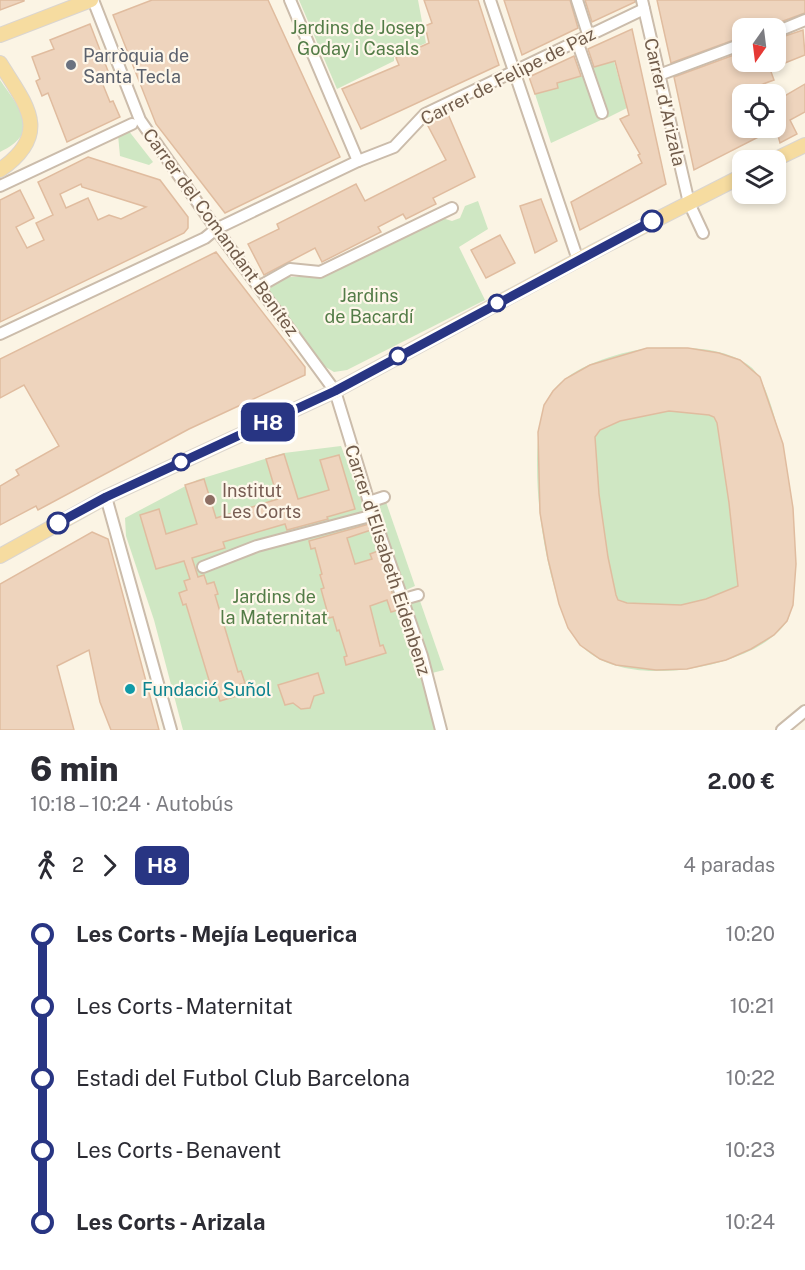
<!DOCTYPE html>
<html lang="es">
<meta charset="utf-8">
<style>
:root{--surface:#fff;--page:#f7f7f7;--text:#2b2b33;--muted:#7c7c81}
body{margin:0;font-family:"Public Sans",sans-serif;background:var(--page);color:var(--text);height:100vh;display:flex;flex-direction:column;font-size:22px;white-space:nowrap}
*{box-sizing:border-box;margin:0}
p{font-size:20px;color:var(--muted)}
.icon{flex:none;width:33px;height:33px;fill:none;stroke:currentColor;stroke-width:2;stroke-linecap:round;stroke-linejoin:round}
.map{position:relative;height:730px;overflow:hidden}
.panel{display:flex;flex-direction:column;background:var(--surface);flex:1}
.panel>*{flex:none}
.badge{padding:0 12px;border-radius:9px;font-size:21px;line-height:39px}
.needle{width:39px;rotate:194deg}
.tools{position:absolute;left:732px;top:18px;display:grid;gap:12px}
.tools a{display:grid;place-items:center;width:54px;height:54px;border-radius:12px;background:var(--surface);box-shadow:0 3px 9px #0003;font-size:30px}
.map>.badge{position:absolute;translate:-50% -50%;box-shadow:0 0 0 3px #fff}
.legs{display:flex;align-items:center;gap:9px;height:66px;padding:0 30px;font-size:20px}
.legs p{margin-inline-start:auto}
.headline{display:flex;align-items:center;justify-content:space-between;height:102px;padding:0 30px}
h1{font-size:33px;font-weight:800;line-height:45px}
ul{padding:0 30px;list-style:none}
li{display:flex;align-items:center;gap:21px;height:72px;font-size:22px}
li i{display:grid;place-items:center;width:9px;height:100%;margin:0 8px;background:currentColor}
li i::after{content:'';width:15px;height:15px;margin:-8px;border:4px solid;border-radius:50%;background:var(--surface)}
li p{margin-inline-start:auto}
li:first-child i{background:linear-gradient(#0000 50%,currentColor 0)}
li:last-child i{background:linear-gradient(currentColor 50%,#0000 0)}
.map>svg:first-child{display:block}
.green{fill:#cfe7c3}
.building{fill:#eed4bd;stroke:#e0bc9f;stroke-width:1.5;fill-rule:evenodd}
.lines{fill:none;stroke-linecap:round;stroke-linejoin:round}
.minor-casing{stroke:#cbbcab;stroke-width:14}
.major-casing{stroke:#dad5d0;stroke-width:16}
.minor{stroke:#fff;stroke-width:10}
.major{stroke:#f6dca0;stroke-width:14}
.line-1-casing{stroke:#fff;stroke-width:14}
.line-1{stroke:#283583;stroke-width:9}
.worship-dot{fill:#6b7280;stroke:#fef7ea;stroke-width:2}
.stop-1-dot{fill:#fff;stroke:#283583;stroke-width:3}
.education-dot{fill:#8d6e63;stroke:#fef7ea;stroke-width:2}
.culture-dot{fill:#0f9aa8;stroke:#fef7ea;stroke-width:2}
.labels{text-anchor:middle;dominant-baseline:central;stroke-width:4.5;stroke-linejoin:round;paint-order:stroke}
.park-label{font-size:18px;fill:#537c47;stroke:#fef7ea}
.worship-label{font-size:18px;fill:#5b616d;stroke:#fef7ea;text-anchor:start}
.street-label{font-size:18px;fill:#715c4b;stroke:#fef7ea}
.education-label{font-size:18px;fill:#785e54;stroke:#fef7ea;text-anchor:start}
.culture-label{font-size:18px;fill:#0d838f;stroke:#fef7ea;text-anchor:start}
</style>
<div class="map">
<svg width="805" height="730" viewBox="0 0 805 730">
<rect width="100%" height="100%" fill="#fbf4e4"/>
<g class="green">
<path d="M299,0H418L426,43L394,57V61L337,89Z"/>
<path d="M614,61L627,108L607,118L589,69Z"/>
<path d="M586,75L601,120L551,143L535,94L558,88L557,83Z"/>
<path d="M0,80C19,108 43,132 0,152Z"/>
<path d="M128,130L153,162L149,165L120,156L118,135Z"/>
<path d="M478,201L488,229L459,247L485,300L347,370L334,372L324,366L267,289L286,277H319L439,217L452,221L460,218L465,206Z"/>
<path d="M647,348C680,347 724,345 751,367C785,396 805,581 788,620C767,652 716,666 680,670C651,673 611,671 587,651C545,617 519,436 552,392C573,365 615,354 647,348Z"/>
<path d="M341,446L403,611L435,730H183L154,620L126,536L125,518L197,480L284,453Z"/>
<path d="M386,502L415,586L406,590L375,505Z"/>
<path d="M420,601L444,670L432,673L410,604Z"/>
</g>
<g class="building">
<path d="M0,0H24V1L0,10Z"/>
<path d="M152,0H268L340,157L225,213L156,124L113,15Z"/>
<path d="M424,0H478L499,65L361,129L342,89L399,65L396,58L429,43L425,26L432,23Z"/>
<path d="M504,0H570L578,28L522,55Z"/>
<path d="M585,0H635V2L592,22Z"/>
<path d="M657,0H805V13L764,28H742V37L671,63Z"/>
<path d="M90,24L108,71L99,75L110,102L113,101L120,117L67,142L48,93L42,96L36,81L40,79L32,57L54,49L50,40Z"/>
<path d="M632,29L666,184L580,230L571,202L642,163L638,155L640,154L620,119L629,115L615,61L594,67L588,49Z"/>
<path d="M803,30L805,55L770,69L774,80L755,87L758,94H742V128H776V101L805,84V112L790,120L797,134L780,143L776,128L694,170L674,77L742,52V62H776V39Z"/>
<path d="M574,56L581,76L557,83L558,88L535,94L529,77Z"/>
<path d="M448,114L475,177L433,198L436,204L406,219L403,214L378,227L381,232L322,262L315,248L264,275L248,244L279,229L277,224L356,184L365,201L446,160L427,124Z"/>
<path d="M88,157L160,180L188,217V228L184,233L0,322V200L20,190L34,218L16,227L27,248L44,240L36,223L53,215L38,182ZM81,184L82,187L146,207L121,219L109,215L98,220L88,198L66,208L60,194Z"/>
<path d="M541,199L557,241L535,253L520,206Z"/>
<path d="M500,235L515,263L486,278L471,250Z"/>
<path d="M216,252L305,367V375L189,429L38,510L36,506L0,525V486L19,475L16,470L59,446L24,385L0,398V359Z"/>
<path d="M647,348H688L719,353L740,360L760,377L783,444L793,508L796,564L793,605L787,621L774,635L751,649L726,660L687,669L656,670L616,665L600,659L580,645L568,628L559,604L548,559L540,513L538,432L544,405L553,391L565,379L590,365ZM669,411L709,415L714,417L717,423L729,503L738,586L706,599L681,605L627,603L618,600L616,595L608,557L599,494L595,437L600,430L620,421Z"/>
<path d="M284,454L298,499L329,490L320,460L339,455L355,509L327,517L328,519L287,530L285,524L223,542L225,548L192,558L198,577L204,575L207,584L214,582L218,594L215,595L238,672L241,671L245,683L238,685L240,695L220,701L217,692L209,694L206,681L209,680L186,604L183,605L179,593L187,590L184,581L190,579L184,561L156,569L140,515L159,509L166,534L197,524L185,485L204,479L216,518L278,499L266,459Z"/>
<path d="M369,524L371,530L347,538L355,564L372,559L370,554L378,551L398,610L391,612L387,600L370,606L380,646L383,645L386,653L346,665L344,657L347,656L339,630L337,631L333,617L329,618L321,589L324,588L320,575L322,574L315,548L311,549L309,541Z"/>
<path d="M92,532L108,539L159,730H111L100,702L89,650L57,666L74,730H0V584Z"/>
<path d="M318,673L324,693L314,696L310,708L301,709L293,703L285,705L278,685Z"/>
</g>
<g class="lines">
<g class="minor-casing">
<g id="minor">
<path d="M93,0L140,120L216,229L335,391L369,502L422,656L441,730"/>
<path d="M290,0L358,161"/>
<path d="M490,0L578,260"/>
<path d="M577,0L588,34"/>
<path d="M642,0L689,203L703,233"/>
<path d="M776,32L805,20"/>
<path d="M577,41L602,113"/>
<path d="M659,75L742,44"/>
<path d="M0,186L132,124"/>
<path d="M260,286L290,269L320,272L452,208"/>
<path d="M0,334L205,238L216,229L358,161L394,147L425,114L644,9"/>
<path d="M106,497L171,730"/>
<path d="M369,502L384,497"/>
<path d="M203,567L257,546L374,515"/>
<path d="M404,599L418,595"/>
<path d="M782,730L805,711"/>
</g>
</g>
<g class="major-casing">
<g id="major">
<path d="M0,35L91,0"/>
<path d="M0,63C26,105 53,133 0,170"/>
<path d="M774,160L805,145"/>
<path d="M0,556L106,497L335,391L591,253L742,176"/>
</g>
</g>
<use href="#minor" class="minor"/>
<use href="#major" class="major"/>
</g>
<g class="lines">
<g class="line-1-casing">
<path id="line-1" d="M58,523L106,497L335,391L652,221"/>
</g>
<use href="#line-1" class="line-1"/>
</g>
<circle class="worship-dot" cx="71" cy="65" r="6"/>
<g class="stop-1-dot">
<circle cx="652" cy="221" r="10"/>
<circle cx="497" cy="303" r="8"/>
<circle cx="398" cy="356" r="8"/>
<circle cx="181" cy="462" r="8"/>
<circle cx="58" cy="523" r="10"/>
</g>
<circle class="education-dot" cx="210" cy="500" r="6"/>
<circle class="culture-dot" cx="130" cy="689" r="6"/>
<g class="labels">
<g class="park-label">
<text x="358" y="27">Jardins de Josep<tspan x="358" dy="21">Goday i Casals</tspan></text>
<text x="369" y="295">Jardins<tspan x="369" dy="21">de Bacardí</tspan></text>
<text x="274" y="596">Jardins de<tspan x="274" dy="21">la Maternitat</tspan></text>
</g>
<g class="worship-label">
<text x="83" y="55">Parròquia de<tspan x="83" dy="21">Santa Tecla</tspan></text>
</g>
<g class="street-label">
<text transform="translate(508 76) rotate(-27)">Carrer de Felipe de Paz</text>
<text transform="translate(665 102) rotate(77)">Carrer d'Arizala</text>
<text transform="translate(221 232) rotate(54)">Carrer del Comandant Benítez</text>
<text transform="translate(388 560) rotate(72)">Carrer d'Elisabeth Eidenbenz</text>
</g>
<g class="education-label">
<text x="222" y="490">Institut<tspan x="222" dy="21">Les Corts</tspan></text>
</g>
<g class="culture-label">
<text x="142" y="689">Fundació Suñol</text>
</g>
</g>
</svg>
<div class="tools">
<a><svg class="needle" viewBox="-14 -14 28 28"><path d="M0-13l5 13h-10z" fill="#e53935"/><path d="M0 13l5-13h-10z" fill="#7c7c81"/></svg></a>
<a><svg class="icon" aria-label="locate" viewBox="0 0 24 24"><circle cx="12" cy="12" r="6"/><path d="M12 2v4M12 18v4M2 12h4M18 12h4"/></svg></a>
<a><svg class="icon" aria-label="layers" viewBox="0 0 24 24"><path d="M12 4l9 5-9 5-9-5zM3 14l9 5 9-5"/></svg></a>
</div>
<b class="badge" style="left:268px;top:422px;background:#283583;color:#fff">H8</b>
</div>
<section class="panel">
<div class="headline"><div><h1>6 min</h1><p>10:18 – 10:24 · Autobús</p></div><b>2.00 €</b></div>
<div class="legs"><svg class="icon" aria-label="walk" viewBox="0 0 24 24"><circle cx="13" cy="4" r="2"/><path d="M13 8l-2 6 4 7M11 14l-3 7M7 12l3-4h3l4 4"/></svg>2<svg class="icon" aria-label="forward" viewBox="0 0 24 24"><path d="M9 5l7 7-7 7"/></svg><b class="badge" style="background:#283583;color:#fff">H8</b><p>4 paradas</p></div>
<ul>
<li><i style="color:#283583"></i><b>Les Corts - Mejía Lequerica</b><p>10:20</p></li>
<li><i style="color:#283583"></i><span>Les Corts - Maternitat</span><p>10:21</p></li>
<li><i style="color:#283583"></i><span>Estadi del Futbol Club Barcelona</span><p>10:22</p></li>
<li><i style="color:#283583"></i><span>Les Corts - Benavent</span><p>10:23</p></li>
<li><i style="color:#283583"></i><b>Les Corts - Arizala</b><p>10:24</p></li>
</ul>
</section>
